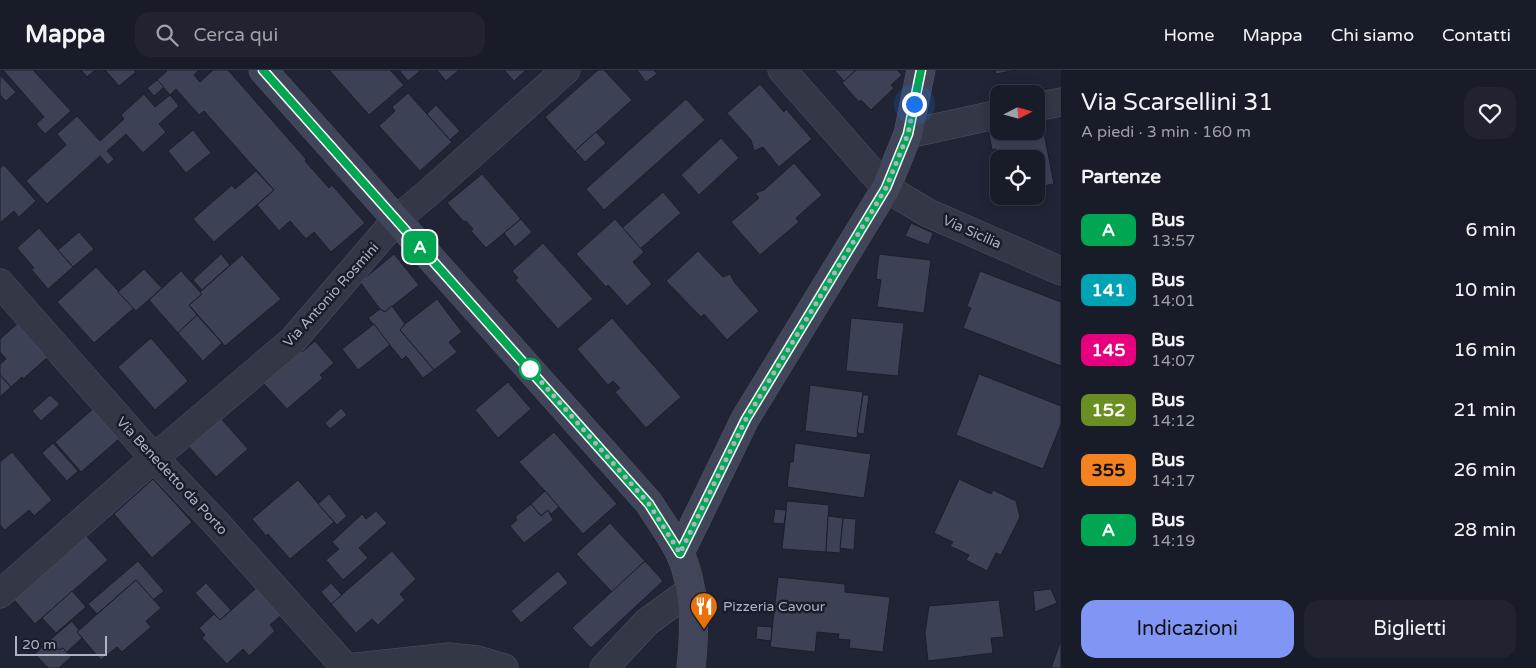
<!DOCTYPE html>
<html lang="it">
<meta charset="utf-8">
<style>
:root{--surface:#181b28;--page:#212430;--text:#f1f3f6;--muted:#9fa1a8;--line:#363945;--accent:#8195f4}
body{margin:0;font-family:"Varela Round",sans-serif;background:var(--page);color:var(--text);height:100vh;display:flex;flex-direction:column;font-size:19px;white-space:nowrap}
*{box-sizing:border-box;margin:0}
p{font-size:16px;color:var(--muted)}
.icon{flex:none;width:28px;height:28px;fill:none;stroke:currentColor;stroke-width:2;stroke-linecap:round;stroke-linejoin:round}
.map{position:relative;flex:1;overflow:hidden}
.drawer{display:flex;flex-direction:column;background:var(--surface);width:475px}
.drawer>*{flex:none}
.badge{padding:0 10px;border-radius:8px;font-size:18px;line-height:32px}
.needle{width:32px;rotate:84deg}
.fabs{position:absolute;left:990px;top:15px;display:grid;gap:10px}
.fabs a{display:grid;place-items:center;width:55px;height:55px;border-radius:10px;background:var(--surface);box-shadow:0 2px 12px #0003,0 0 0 1px var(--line);font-size:25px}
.scale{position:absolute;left:15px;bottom:12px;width:92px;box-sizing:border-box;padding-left:5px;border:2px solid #adb1c3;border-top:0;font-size:14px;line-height:18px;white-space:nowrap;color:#adb1c3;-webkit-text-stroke:4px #191c2a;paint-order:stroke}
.you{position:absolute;width:25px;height:25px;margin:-12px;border:4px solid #fff;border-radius:50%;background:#1a73e8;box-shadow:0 0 0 8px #1a73e833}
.map>.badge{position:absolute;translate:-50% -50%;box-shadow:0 0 0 2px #fff}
h2{padding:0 20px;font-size:19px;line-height:45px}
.round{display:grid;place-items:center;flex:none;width:52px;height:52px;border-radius:15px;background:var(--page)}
.summary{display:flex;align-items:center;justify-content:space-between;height:85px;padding:0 20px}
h1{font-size:24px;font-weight:600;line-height:38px}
.cta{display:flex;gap:10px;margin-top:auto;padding:10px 20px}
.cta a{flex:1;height:58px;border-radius:15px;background:var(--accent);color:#111;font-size:20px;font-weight:600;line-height:58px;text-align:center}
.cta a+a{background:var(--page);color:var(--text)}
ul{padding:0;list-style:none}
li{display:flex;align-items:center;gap:15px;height:60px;padding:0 20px}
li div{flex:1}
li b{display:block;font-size:19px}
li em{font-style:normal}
li .badge{min-width:55px;font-weight:700;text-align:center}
header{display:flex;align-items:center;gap:30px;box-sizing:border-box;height:70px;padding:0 25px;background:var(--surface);border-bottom:1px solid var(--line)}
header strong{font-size:24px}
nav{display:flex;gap:28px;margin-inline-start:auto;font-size:18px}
.search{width:350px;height:45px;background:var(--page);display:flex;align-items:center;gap:12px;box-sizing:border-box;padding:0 18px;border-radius:15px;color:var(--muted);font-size:19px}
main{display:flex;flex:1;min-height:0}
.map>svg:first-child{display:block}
.building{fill:#3c4156;stroke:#1b1e2c}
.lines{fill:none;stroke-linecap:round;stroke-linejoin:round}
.street-casing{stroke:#4e5161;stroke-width:29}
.secondary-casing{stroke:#4e5161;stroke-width:29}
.street{stroke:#333746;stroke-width:28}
.secondary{stroke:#414559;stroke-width:28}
.line-casing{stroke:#fff;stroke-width:11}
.line{stroke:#00a651;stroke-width:8}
.walk{stroke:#adb1c3;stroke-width:5;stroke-dasharray:0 9}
.stop-dot{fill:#fff;stroke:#00a651;stroke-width:2.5}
.labels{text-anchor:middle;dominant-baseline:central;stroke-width:5;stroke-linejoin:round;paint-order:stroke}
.street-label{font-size:14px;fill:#adb1c3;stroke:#191c2a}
.poi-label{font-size:14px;fill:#adb1c3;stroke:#191c2a;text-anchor:start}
</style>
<header>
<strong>Mappa</strong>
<div class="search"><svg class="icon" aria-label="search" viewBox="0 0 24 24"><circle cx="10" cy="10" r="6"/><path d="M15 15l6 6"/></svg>Cerca qui</div>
<nav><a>Home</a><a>Mappa</a><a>Chi siamo</a><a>Contatti</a></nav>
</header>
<main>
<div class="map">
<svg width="1061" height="598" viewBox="0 0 1061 598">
<rect width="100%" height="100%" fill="#202435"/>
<g class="building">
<path d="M3,0H33L71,41L45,64L36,54L44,47Z"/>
<path d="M81,0H95L87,7Z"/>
<path d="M105,0H134L136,2L119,16Z"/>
<path d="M165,0H199L194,5L200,12L213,0H228L306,89L305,91L329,118L332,115L365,153L331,182L314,162L306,169L290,151L279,161L257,135L274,120L204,41L199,45L176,19L170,25L157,10L167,1Z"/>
<path d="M329,0H390L404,15L369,45Z"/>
<path d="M399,0H421L408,11Z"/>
<path d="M437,0H459L446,11Z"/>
<path d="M504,0H526L514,11Z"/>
<path d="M598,0H604L632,30L575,81L545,47Z"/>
<path d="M637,0H654L657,4L646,12Z"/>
<path d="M834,0H856L844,11Z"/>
<path d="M856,0H897L902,5L891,15L894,18L871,40L861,30L859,32L842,13Z"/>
<path d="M995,0H1016L996,4Z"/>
<path d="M0,5L16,22L6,31L0,25Z"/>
<path d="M157,10L164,17L154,26L147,18Z"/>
<path d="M760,14L784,42L786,39L812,69L779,97L763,77L754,81L751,70L727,43Z"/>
<path d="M408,23L452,72L420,101L379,56L395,41L392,37Z"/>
<path d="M144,24L155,37L170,25L179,36L159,54L166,62L143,83L126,64L107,81L114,89L108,95L100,86L47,134L26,111L66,75L57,64L77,46L100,71L124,49L121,45Z"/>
<path d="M686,29L705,50L604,140L586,119Z"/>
<path d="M436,35L460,61L450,70L427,44Z"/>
<path d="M1041,48L1054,114L1036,117V89H999V91L996,79L992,80L988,58L999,56V61H1036V49Z"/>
<path d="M193,60L211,83L186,103L168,81Z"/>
<path d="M596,62L606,73L585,92L575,81Z"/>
<path d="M721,68L739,88L699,125L681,105Z"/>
<path d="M794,93L822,125L796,148L799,152L760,185L731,152L759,128L755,123L764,120Z"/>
<path d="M4,95L36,131L19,147L14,141L0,153V98Z"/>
<path d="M256,101L274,120L214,172L193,149L232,115L235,119Z"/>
<path d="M482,104L521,149L486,178L471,161L473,159L466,151L464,152L447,133Z"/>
<path d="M663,122L681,143L640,179L622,158Z"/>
<path d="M521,149L532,162L515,177L504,163Z"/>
<path d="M615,149L644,182L633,192L652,214L627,236L608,215L606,217L576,184Z"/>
<path d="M911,153L933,163L929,175L905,166Z"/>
<path d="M39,158L73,197L48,219L31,199L34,198L17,178Z"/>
<path d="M79,162L94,179L73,197L58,180Z"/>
<path d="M543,173L593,229L558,259L515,210L518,208L512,201Z"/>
<path d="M698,181L723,207L730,204L735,213L759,241L727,270L704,244L701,247L666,211Z"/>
<path d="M221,184L230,195L202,220L193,210Z"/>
<path d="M394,184L419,215L385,242L380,239L360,212Z"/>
<path d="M879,184L931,190L924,243L877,237L881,210L876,209Z"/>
<path d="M242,185L281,229L225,276L189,235L202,224L200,222Z"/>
<path d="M96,197L134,238L94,273L57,232Z"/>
<path d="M144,199L162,218L136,241L118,222Z"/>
<path d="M181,201L202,224L189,235L197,245L178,263L149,230Z"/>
<path d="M980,201L1061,232V296L963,258L971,238L967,236Z"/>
<path d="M437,229L462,262L449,272L457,282L434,300L400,260L405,254Z"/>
<path d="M392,236L405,254L400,260L434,300L423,308L406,286L402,290L368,248L380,239L385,242Z"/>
<path d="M27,245L57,279L23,309L22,307L11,317L0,305V294L6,289L0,282V269Z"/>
<path d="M197,245L222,273L203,291L178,263Z"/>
<path d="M612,248L681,327L646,358L615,322L620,318L613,311L608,315L577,279Z"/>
<path d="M851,248L904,253L898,306L846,301Z"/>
<path d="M374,254L390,275L358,300L342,279Z"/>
<path d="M151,268L188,311L155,340L118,297Z"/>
<path d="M315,271L334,293L320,305L323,308L287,339L256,305L293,272L302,282Z"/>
<path d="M979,304L1061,336V354L1043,399L956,365Z"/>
<path d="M0,305L11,317L0,327Z"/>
<path d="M508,312L531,339L498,368L475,340Z"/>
<path d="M810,315L863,322L857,368L805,361Z"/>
<path d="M50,325L60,334L41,351L32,341Z"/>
<path d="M863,325H869L864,364L857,363Z"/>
<path d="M101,332L127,362L81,402L55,372Z"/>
<path d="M341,338L347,345L330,359L325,353Z"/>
<path d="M216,343L248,379L216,407L184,371Z"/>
<path d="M554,362L617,434L583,464L519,392Z"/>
<path d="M53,373L78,401L67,411L42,383Z"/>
<path d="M795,373L871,384L864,428L787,417L790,392H793Z"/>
<path d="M12,382L52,430L34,446L29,440L5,460L0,455V392Z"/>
<path d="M153,409L192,452L152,488L114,444Z"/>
<path d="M959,409L991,424L993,420L1016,431L1020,447L1001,485L996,483L987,501L966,490L969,485L950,476L953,472L934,463Z"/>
<path d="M298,410L334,452L290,489L268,464L266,466L252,449Z"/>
<path d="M545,421L559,437L551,444L548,440L541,446L531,434Z"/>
<path d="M329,424L347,446L337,455L318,434Z"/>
<path d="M787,431L829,435L826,482L782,479Z"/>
<path d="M531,434L541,446L548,440L553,450L524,473L510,456L517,450L515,447Z"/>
<path d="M775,439L786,440L784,454L773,453Z"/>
<path d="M376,441L387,453L359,478L368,488L343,510L326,490L339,479L332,472L362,444L366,449Z"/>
<path d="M828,446L843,448L840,483L826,482Z"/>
<path d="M843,448L856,449L854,480L840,478Z"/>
<path d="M610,453L645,491L612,522L576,484Z"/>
<path d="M82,461L108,490L35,554L10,525Z"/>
<path d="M392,481L416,509L400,524L405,530L378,555L372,549L356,563L331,534Z"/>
<path d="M138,491L164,521L153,530L136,510L97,544L88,534Z"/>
<path d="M645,491L663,511L591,578L572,558Z"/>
<path d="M558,501L568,513L521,553L511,541Z"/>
<path d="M778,507L845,514V522L890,527L883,582L849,578L850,570L838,569L839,564L817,562L815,582L770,577Z"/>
<path d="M136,510L161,538L146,551L151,557L122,582L117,577L101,590L77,562Z"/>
<path d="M206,513L231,540L220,550L195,523Z"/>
<path d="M262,513L287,540L270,555L275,561L249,586L243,579L227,594L202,568L205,565L199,558L214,544L220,550Z"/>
<path d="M331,513L342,525L331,534L321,522Z"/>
<path d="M1051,519L1057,533L1035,542L1033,521Z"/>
<path d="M72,521L86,537L56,563L42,548Z"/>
<path d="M999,530L1004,567L991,568L993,583L928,591L925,563L929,536Z"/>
<path d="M72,551L79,560L77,562L82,568L67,582L63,578L59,580L50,570Z"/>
<path d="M757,556L772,557L771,571L756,569Z"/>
<path d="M50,570L59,580L63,578L71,587L59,598H48L35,584Z"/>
<path d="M1061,570V598H1051Z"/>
</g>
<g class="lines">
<g class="street-casing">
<g id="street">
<path d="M782,0L886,118L928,143L1061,201"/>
<path d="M1036,37L1061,32"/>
<path d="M908,64L999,44"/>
<path d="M0,213L154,388L217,454L346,598"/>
<path d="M0,524L154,388L293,270L396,150L427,124L566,0"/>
<path d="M347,598L449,587L477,590L504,598"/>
<path d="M604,598L647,552L691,520"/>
</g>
</g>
<g class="secondary-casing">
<g id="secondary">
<path d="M263,0L649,433C659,449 672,467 680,483C696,519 695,560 691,598"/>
<path d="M680,483L745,349L886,118L908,64L921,0"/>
</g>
</g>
<use href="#street" class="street"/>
<use href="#secondary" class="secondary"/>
</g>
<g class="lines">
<g class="line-casing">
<path id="line" d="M263,0L649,434L680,483L746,349L886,118L908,64L921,0"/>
</g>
<use href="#line" class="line"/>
<path class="walk" d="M530,299L649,434L680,483L746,349L886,118L908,64L914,34"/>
</g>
<defs>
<g id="restaurant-pin" transform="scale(1.4375)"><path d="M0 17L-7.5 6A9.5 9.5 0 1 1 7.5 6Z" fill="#e8710a" stroke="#191c2a"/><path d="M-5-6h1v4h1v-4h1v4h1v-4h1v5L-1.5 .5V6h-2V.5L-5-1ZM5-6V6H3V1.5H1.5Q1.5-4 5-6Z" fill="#fff"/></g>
</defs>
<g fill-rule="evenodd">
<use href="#restaurant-pin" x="704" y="536"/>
</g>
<circle class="stop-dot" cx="530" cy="299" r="10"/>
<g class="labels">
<g class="street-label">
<text transform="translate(972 162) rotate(24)">Via Sicilia</text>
<text transform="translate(331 225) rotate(-48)">Via Antonio Rosmini</text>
<text transform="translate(172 406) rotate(47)">Via Benedetto da Porto</text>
</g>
<g class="poi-label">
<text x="723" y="536">Pizzeria Cavour</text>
</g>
</g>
</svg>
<div class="fabs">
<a><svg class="needle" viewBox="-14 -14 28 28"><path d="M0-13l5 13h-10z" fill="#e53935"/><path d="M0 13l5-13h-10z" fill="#9fa1a8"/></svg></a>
<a><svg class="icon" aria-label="locate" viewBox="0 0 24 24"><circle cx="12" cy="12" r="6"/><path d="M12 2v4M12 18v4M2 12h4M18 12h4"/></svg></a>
</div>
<div class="scale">20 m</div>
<div class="you" style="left:914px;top:34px"></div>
<b class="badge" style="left:420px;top:177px;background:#00a651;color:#fff">A</b>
</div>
<section class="drawer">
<div class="summary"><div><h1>Via Scarsellini 31</h1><p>A piedi · 3 min · 160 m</p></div><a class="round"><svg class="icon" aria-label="heart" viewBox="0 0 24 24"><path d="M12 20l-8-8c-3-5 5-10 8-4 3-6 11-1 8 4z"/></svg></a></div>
<h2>Partenze</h2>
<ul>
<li><span class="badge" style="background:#00a651;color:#fff">A</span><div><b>Bus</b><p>13:57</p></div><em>6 min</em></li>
<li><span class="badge" style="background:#00a3b4;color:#fff">141</span><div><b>Bus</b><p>14:01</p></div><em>10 min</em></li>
<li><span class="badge" style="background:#e6007e;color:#fff">145</span><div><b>Bus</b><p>14:07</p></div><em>16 min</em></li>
<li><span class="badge" style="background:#6b8e23;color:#fff">152</span><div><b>Bus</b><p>14:12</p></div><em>21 min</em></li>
<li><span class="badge" style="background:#f58220;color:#111">355</span><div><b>Bus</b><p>14:17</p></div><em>26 min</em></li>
<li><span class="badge" style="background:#00a651;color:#fff">A</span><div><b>Bus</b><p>14:19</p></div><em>28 min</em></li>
</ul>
<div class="cta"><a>Indicazioni</a><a>Biglietti</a></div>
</section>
</main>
